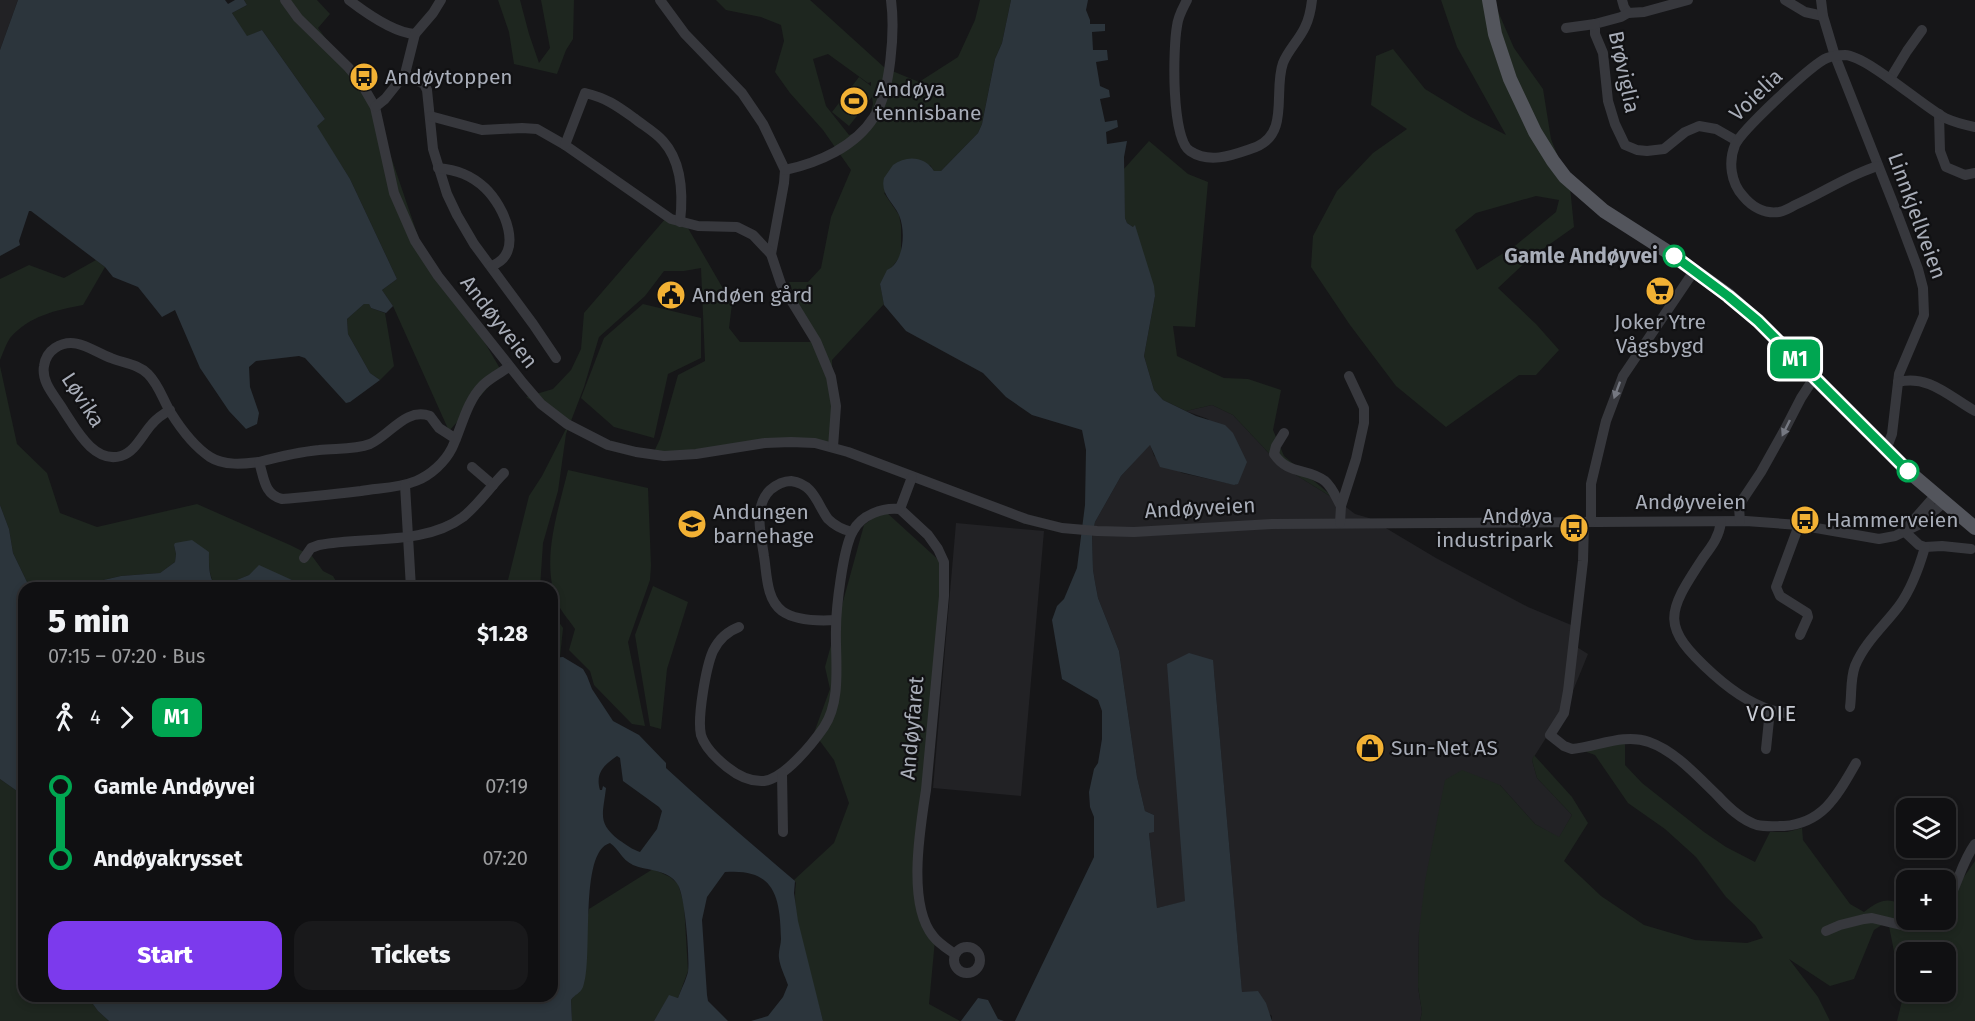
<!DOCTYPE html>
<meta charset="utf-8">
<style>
:root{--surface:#101012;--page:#19191b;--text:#f1f3f6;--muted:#9c9d9f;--line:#303032;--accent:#7c3aed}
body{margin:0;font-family:"Fira Sans",sans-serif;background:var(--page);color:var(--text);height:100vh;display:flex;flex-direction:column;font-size:22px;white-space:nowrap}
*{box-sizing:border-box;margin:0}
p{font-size:20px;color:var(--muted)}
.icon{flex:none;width:33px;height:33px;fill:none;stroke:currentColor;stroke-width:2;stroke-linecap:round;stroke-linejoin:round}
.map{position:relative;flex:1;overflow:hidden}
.panel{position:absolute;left:18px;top:582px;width:540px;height:420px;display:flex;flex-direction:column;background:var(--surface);border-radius:18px;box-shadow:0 3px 9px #0003,0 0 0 2px var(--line)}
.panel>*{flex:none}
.badge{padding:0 12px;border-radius:9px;font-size:21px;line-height:39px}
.buttons{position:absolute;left:1896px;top:798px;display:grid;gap:12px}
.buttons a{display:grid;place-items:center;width:60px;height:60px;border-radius:12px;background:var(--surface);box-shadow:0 3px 9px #0003,0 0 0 2px var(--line);font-size:30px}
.map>.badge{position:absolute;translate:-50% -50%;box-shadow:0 0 0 3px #fff}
.legs{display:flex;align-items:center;gap:9px;height:66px;padding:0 30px;font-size:20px}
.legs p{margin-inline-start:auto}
.overview{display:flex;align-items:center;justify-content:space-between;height:102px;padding:0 30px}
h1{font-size:33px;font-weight:800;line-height:45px}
.button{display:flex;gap:12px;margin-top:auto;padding:12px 30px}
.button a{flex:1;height:69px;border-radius:18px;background:var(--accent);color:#fff;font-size:24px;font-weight:800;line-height:69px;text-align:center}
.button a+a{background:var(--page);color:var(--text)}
ul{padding:0 30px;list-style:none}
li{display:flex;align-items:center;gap:21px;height:72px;font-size:22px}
li i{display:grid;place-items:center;width:9px;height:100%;margin:0 8px;background:currentColor}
li i::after{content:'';width:15px;height:15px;margin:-8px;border:4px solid;border-radius:50%;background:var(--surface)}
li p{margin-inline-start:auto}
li:first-child i{background:linear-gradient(#0000 50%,currentColor 0)}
li:last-child i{background:linear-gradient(currentColor 50%,#0000 0)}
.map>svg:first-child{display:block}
.built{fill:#222225}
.green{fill:#1e261f;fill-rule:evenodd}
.water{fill:#2c353c;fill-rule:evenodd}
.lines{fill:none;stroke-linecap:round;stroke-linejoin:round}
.minor{stroke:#37383d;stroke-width:10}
.major{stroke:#53555c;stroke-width:14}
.oneway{fill:#757881}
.line-1-casing{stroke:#fff;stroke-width:14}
.line-1{stroke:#00a651;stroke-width:9}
.stop-1-dot{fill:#fff;stroke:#00a651;stroke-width:3}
.labels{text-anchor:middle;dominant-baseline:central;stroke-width:4.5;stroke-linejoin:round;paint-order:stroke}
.street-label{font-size:21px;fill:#a8adb8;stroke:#111113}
.poi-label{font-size:21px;fill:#a8adb8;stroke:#111113;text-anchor:start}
.stop-label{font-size:21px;font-weight:bold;fill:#a8adb8;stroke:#111113;text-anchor:end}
.neighbourhood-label{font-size:22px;letter-spacing:1.5px;fill:#c9ccd4;stroke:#111113}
</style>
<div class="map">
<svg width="1975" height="1021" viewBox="0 0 1975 1021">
<rect width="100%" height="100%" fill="#161618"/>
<g class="built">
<path d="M0,0H18L0,50Z"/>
<path d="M1212,405L1233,415L1280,465L1338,501L1355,514L1369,518L1436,558L1528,607L1576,627L1572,644L1588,654L1568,703L1532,760L1537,778L1572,815L1559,838L1535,824L1500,785L1419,932L1418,987L1422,1012L1420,1021H1272V1016L1242,993L1214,672L1188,901L1157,908L1149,833L1154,815L1145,811L1137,777L1119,651L1098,598L1095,582L1093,570L1092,536L1095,522L1121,476L1150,444L1154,456L1182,473L1236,485L1208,419L1186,411Z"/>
<path d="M956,523L1044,531L1021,796L933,788Z"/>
</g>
<g class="green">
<path d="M244,0H317L330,14L318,28L372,101L423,251L471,319L502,372L449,431L393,306L382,290L397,279L350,179L316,126L325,119L262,30L247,37L232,13L247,5Z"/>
<path d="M498,0H520L529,34L539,63L550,48L541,0H574L573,39L566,50L557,74L514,64L509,32Z"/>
<path d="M716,0H810L885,68L919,82L958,57L975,20L980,0H1011L1002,43L995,59L982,124L978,133L941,171H934L930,165L884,193L899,215L901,226V255L880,284L884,304L832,360L834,447L808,442L652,456L660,439L678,375L705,361L701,268L684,271H664L645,296L599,337L584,387L566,434L558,491L543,543L540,588H506L529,496L542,476L568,425L526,397L553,389L571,370L581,349L584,313L666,218L685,223L732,304L729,328L740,342H813L789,282H808L821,268L831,217L851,170L823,130L790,93L775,72L784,41L781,25L761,17L726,10ZM828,54L868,83L871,82V86L859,77L832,112L849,126L872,97L873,104L866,129L849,135L826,106L813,59Z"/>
<path d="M1441,0H1493L1514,48L1543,89L1551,139L1570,187L1574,227L1529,259L1498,288L1536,324L1559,350L1536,375H1519L1446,427L1396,386L1350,325L1311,267L1313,236L1337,191L1373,153L1407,129L1371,105L1376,56L1393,49L1425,89L1471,117L1506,135L1457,47ZM1536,196L1559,200L1556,212L1516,245L1477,270L1455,230L1476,213Z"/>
<path d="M1149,141L1188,174L1208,182L1195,327L1173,326L1177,356L1224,378L1248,379L1281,390L1273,430L1284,456L1338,501L1280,465L1233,415L1212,405L1186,411L1163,400L1154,390L1144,356L1155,296L1133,227L1127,223L1125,218L1123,170Z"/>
<path d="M96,260L105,267L83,305C56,310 29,316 10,338C6,344 3,353 0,360V279L29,265L64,278Z"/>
<path d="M364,304H369L371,308L385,313L394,366L380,380L370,373L348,334L347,319Z"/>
<path d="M643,304L701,318V358L668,374L654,438L614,427L581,398L604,338Z"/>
<path d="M0,366L17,444L47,473L60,513L97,527L197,504L290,545L312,556L323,571L333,576L340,588H297L292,580L255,570L249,575L218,588C208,578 209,565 209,552L174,545L176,554L175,562L160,573L121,576L90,583L27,582L13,553L9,529L0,505Z"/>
<path d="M568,470L648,488L651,566L650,580L628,642L645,726L632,724L594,685L590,671L569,650L575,629C570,621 563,614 559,606C539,564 558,512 568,470Z"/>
<path d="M886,512L943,564L919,859L921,914L935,940L929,1004L960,1021H823C814,985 790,918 796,883L794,880L834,843L849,803L834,760L814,733L830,689L825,667L864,525L879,513Z"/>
<path d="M653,586L688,602L667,669L661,729L650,726L635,635Z"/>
<path d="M552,612L563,628L560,657L552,658Z"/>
<path d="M1625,738V765L1642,783L1704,832L1726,847L1755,862L1770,832H1787L1802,828L1803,840L1850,904L1864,912C1880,899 1892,895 1906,910V920H1946V903L1975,861V1021H1897L1903,997L1888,921L1874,930L1854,979L1830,986L1789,959L1818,997L1830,1021H1420L1422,1012L1418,987L1419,932L1425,881L1445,780L1462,770L1500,785L1535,824L1559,837L1572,815L1537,778L1532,760L1534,755L1572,797L1588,823L1564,861L1601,896L1644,925L1695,940L1747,943L1763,938L1755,925L1726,897L1696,857L1665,829L1628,803L1595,755L1573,747ZM1906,952H1946V992H1906Z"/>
<path d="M0,779L24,796V996H87L98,1011L109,1021H0Z"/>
<path d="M653,869L670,877L678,884L684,904L688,971L678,998L669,996L654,1021H572L571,1000L574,996L589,909Z"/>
</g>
<g class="water">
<path d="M18,0H225L228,4L235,0H244L247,5L232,13L247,36L262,30L325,119L317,126L350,179L397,279L382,290L393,306L386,313L371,308L369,304H364L347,319L348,334L370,373L380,380L350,402L346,403L305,358L299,356L256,361L249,367L250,387L259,413L257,424L246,429L229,411L200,368L175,310L162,317L138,287L113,277L105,267L31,211H29L19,241L20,245L0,256V50Z"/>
<path d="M1011,0H1088L1086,10L1090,20V24H1105V31L1092,32L1093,50H1107L1108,60L1096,62L1100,86L1109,90L1110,97L1100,99L1105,122L1117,120L1118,127L1106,132L1107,144L1127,141L1124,157L1125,218L1127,223L1133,227L1135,225L1154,286L1155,296L1144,356L1154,390L1163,400L1196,416L1225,425L1233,433L1247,462L1238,484L1234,485L1160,467L1150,445L1121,476L1095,522L1092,536L1093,570L1095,582L1098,598L1119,651L1137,777L1145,811L1154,815V832L1149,833L1157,908L1185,901L1167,664L1189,653L1213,660L1242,992L1258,991L1266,1003L1272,1021H1015L1094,857V817L1090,807L1089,792L1094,769L1098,763L1102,739V711L1098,700L1062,679L1052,620L1057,606L1064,599L1077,568L1085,505L1086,450L1082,430L1032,415L1006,397L983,373L906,331L884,305L880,284L887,270C904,263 906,231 899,215C893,202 880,194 884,178C887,174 890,169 893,165C906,155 925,156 934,171H941L978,133L982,124L995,59L1002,43Z"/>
<path d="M0,505L9,529L13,553L27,582L90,583L121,576L160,573L175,562L176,554L174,545L175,543L192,540L209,552C209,565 208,578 217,588L249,575L259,565L292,580L297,588H24V796L0,779Z"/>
<path d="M563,657L583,669L587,676L592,689L613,721L639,735L666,763V768C708,807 752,844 795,881L794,893L798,921L823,1021H751L768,1016L783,997L788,985C785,976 780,967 779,958C778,952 781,945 781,939C780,897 775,868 725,872L707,897L702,920L707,995L708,1001L728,1021H654L669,995L678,998C681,990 686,980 688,972C690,959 685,896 678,885C669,869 647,871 633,865C621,859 619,849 610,843C578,852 594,959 583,987C580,994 575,994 571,1000L572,1021H109L98,1011L87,996H552V658ZM617,756L620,758L623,781L659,807L662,811L657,829L640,852C633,850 625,844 619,840C597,823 603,814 606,788L603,786L602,790H600C595,773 604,765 617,756Z"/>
<path d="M978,998L988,1000L998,1019L1004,1021H961Z"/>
</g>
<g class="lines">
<g class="minor">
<path d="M285,0L298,18L348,67L360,81L375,107L394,193L415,241L438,276L523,383L541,404L567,424L608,445L636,452L664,456L696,454L765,443L791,442L815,443L848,452L1026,519L1062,528L1097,531L1134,532L1272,524L1746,521L1799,525L1879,539L1895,536L1918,525L1941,505L1940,498H1933L1904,531"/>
<path d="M349,0C366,13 394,33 415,34"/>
<path d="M660,0L685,34L742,93L763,124L785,170L784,183L771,254"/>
<path d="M1187,0C1183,8 1178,16 1177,26C1173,48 1171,139 1190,151C1211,165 1235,154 1256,147C1290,133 1273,91 1283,63C1288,50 1299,40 1305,27C1309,19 1311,9 1312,0"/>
<path d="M1622,0L1624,7L1628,13"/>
<path d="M1688,0L1644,12L1628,13L1621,17L1595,24V34L1603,53L1608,101L1615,124L1625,145L1637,150L1647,151L1664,149L1685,132L1699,126L1716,129L1737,141"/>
<path d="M1785,0L1805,12L1823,16"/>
<path d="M1821,0L1823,16L1835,56L1897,213L1918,269L1923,288L1924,315L1899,374L1892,434L1889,442L1884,446"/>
<path d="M1566,28L1595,24"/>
<path d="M405,74L415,34L433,13L441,0"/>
<path d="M1890,79L1907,51L1922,30"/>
<path d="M375,107L385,99L405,74L424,84L427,90L433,149L447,194L457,215L474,244L533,324L556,358"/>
<path d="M1939,114L1940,151L1946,167L1965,175L1975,173"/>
<path d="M430,116L482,130L522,128L537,129L565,145L671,219L698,226L737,227L753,235L771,254L781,284L816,341L831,377L836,406L833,447"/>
<path d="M565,145L585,93C606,98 616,105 634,118C644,126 655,132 663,141C682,162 683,196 680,222"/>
<path d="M1878,166C1848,175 1823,193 1795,205C1790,208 1785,211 1779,212C1765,214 1752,207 1743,196C1731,183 1728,162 1735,145C1741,131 1812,64 1827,58C1832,56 1840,55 1845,55C1867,56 1921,105 1945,118C1954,122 1965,125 1975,127"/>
<path d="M438,168C457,170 471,175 485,188C504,206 526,254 491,266"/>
<path d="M785,170C818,163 855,147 874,117C891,91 895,30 891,0"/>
<path d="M1898,382C1928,374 1950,397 1975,411"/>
<path d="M170,410C163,414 157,418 152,424C142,435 135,452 121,456C94,464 76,429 64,411C56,397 41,383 44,366C45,359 49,352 55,348C75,335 92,351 111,358C123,363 138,364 148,374C159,385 163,400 171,413C181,429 195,447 210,457C224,466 244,464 259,462"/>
<path d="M1284,433L1276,446L1274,454C1289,476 1307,467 1325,481C1333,488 1336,498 1341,506"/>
<path d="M456,439L439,428L430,416C406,407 390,435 370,444C354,450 335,448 319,450C299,452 278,457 259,462C264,477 264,495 282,499C309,497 335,494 361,491C379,488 399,488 416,481C431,475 445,462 452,448C462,427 466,402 483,385C490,378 500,373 509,367"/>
<path d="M472,467L493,485"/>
<path d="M405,485L411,588"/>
<path d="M900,509L928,535L938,549L944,562V596L926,790C920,829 907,904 933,936C939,944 948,949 955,954"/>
<path d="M1740,521L1739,507L1743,499L1761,472L1785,429L1801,398L1814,378"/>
<path d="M1584,522L1583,561L1568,691L1564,713L1550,735L1564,746L1572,749C1597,747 1624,733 1649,742C1675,751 1697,776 1717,795C1728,807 1741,820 1757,825C1766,827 1775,826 1784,826C1824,823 1838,794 1856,763"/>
<path d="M1591,522V484L1606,421L1623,376L1694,271"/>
<path d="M1721,522C1719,537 1712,546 1703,558C1666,614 1660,626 1713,674C1732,691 1759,710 1785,713"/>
<path d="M1340,523L1341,506L1356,459L1364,423V408L1349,376"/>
<path d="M1799,525L1776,587L1780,596L1807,613L1808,617L1800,635"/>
<path d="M1925,547L1942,546L1971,549"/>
<path d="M304,558L311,548L319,545C364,536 424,546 463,517C479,504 490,487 504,473"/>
<path d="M836,620C820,621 796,621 782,611C766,599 767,574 764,556C761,535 753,507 770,490C776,485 783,481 791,481C814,484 817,504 828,519C834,525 844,530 852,532"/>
<path d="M739,627C728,631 719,639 713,651C706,667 697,718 701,735C705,748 717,759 727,767C737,775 751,782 764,781C785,778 813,743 824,727C842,700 835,660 836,629C836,608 843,548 853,531C861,515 883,507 900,509L912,477"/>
<path d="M1850,707C1852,693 1850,680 1855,666C1865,642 1884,626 1899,606C1912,588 1919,568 1925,547L1919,545L1904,531"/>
<path d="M1766,749L1770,710"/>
<path d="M782,773L783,832"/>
<path d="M1946,904C1958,885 1961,863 1975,844"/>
<path d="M1826,931L1840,925L1864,919L1872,918L1901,925L1925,924L1933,920"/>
<circle cx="967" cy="960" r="13"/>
</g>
<path class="major" d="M1489,0L1495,34L1510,79L1535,132L1553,161L1565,177L1604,211L1665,250L1728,295L1758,321L1908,471L1975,528"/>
</g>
<defs><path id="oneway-solid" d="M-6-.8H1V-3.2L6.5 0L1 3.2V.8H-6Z" transform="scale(1.5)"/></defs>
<g class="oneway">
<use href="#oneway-solid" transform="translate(1617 390) rotate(110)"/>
<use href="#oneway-solid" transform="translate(1786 428) rotate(116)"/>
</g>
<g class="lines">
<g class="line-1-casing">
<path id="line-1" d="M1674,256L1728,296L1758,321L1908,471"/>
</g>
<use href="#line-1" class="line-1"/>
</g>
<defs>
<g id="bus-disc" transform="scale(1.5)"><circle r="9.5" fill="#f2b134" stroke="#111113"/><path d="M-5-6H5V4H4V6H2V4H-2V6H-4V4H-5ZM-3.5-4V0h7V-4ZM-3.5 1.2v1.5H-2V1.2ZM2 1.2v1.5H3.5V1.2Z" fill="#111"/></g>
<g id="stadium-disc" transform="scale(1.5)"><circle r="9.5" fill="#f2b134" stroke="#111113"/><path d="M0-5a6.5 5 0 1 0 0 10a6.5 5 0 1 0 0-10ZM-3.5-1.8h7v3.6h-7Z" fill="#111"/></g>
<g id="supermarket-disc" transform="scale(1.5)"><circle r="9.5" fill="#f2b134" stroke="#111113"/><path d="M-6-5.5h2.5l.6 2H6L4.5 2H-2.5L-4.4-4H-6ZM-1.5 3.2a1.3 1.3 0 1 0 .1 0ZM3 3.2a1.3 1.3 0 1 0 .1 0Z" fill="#111"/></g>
<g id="civic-disc" transform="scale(1.5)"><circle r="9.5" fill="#f2b134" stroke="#111113"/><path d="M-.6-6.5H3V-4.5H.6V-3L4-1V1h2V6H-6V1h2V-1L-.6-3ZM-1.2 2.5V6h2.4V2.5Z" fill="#111"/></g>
<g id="school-disc" transform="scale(1.5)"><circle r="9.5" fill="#f2b134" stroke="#111113"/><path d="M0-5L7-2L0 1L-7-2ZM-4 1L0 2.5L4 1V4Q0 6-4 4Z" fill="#111"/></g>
<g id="shop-disc" transform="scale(1.5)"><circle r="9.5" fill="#f2b134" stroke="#111113"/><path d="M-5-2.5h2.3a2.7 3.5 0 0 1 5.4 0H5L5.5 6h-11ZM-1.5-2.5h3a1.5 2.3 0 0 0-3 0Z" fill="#111"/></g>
</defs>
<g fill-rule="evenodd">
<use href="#bus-disc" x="364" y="77"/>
<use href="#stadium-disc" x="854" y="101"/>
<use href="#supermarket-disc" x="1660" y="291"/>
<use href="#civic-disc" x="671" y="295"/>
<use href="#bus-disc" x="1805" y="520"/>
<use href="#school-disc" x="692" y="524"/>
<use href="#bus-disc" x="1574" y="528"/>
<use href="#shop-disc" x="1370" y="748"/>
</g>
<g class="stop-1-dot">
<circle cx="1674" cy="256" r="10"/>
<circle cx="1908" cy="471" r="10"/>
</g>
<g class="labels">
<g class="street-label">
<text transform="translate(1624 72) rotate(78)">Brøviglia</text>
<text transform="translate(1756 95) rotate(-44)">Voielia</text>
<text transform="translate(1917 216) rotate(70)">Linnkjellveien</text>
<text transform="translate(499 322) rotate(52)">Andøyveien</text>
<text transform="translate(83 400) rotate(57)">Løvika</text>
<text x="1691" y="502">Andøyveien</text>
<text transform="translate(1200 508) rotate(-3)">Andøyveien</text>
<text transform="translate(912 728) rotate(-85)">Andøyfaret</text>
</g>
<g class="poi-label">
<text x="385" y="77">Andøytoppen</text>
<text x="875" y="89">Andøya<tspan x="875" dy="24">tennisbane</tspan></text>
<text x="692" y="295">Andøen gård</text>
<text x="1660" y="322" text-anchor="middle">Joker Ytre<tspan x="1660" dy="24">Vågsbygd</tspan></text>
<text x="713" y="512">Andungen<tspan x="713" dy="24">barnehage</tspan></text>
<text x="1553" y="516" text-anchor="end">Andøya<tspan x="1553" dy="24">industripark</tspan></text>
<text x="1826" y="520">Hammerveien</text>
<text x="1391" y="748">Sun-Net AS</text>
</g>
<g class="stop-label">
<text x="1658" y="256">Gamle Andøyvei</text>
</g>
<g class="neighbourhood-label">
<text x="1772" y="713">VOIE</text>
</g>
</g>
</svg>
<div class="buttons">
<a><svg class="icon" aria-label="layers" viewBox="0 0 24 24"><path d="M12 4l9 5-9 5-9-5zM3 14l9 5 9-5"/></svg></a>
<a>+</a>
<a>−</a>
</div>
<b class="badge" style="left:1795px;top:359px;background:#00a651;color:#fff">M1</b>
<section class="panel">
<div class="overview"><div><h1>5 min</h1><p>07:15 – 07:20 · Bus</p></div><b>$1.28</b></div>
<div class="legs"><svg class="icon" aria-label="walk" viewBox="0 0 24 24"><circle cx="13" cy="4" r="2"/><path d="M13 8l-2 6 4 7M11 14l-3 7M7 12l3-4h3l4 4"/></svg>4<svg class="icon" aria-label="forward" viewBox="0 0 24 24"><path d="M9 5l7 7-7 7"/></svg><b class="badge" style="background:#00a651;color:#fff">M1</b></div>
<ul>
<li><i style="color:#00a651"></i><b>Gamle Andøyvei</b><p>07:19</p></li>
<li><i style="color:#00a651"></i><b>Andøyakrysset</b><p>07:20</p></li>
</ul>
<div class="button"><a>Start</a><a>Tickets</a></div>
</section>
</div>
